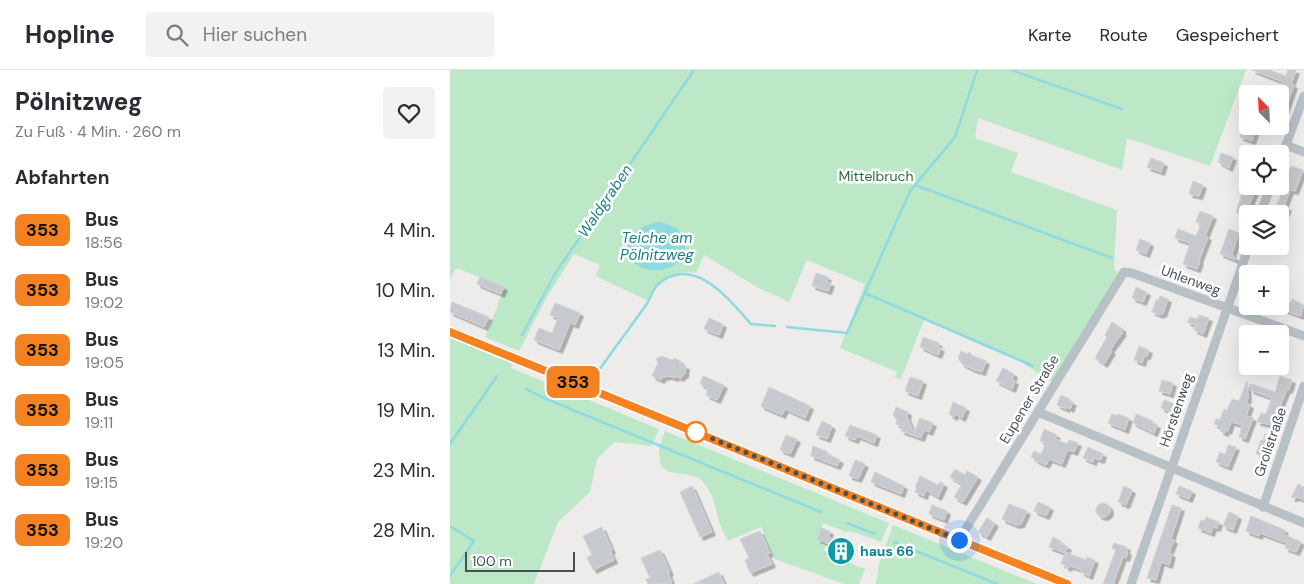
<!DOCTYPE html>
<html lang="de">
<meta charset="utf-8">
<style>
:root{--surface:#fff;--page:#f2f2f3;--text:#2b2b33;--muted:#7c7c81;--line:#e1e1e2}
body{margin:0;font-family:"DM Sans",sans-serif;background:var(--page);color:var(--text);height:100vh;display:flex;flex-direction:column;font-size:19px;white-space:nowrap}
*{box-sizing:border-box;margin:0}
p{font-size:16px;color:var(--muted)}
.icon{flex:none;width:28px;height:28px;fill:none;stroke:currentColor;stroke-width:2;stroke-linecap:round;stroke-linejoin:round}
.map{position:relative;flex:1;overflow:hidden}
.drawer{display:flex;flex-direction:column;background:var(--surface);width:450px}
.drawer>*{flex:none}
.badge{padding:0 10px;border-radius:8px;font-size:18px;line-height:32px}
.needle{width:32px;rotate:336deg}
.buttons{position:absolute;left:789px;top:15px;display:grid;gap:10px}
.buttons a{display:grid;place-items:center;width:50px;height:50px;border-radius:5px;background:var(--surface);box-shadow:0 5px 20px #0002;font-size:25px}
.scale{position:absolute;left:15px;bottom:12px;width:110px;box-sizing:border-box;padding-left:5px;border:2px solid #465156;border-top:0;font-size:14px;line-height:18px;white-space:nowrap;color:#465156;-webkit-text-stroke:4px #fff;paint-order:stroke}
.you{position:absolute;width:25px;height:25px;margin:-12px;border:4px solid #fff;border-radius:50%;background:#1a73e8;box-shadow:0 0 0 8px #1a73e833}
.map>.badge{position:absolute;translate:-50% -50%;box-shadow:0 0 0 2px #fff}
h2{padding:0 15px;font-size:19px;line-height:45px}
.round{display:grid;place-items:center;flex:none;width:52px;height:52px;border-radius:5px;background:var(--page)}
.headline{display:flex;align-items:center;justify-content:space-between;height:85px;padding:0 15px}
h1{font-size:24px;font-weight:800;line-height:38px}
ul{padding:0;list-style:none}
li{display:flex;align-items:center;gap:15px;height:60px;padding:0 15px}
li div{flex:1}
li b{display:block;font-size:19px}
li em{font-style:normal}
li .badge{min-width:55px;font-weight:700;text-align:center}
header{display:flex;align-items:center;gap:30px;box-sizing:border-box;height:70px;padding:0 25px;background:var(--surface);border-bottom:1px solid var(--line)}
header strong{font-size:24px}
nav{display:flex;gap:28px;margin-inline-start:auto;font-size:18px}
.search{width:350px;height:45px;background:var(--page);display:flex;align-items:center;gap:12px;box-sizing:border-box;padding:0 18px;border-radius:5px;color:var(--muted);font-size:19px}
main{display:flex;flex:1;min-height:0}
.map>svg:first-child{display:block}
.green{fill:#bde8c8}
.water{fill:#8edae0}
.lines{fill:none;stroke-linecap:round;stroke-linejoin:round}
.stream{stroke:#8edae0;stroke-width:2.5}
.building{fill:#c6c9cd;stroke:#d0d2d6;filter:url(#shadow)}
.minor{stroke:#b8c1c6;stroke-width:9}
.line-casing{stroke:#fff;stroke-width:11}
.line{stroke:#f58220;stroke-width:8}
.walk{stroke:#465156;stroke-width:5;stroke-dasharray:0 9}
.stop-dot{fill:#fff;stroke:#f58220;stroke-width:2.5}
.labels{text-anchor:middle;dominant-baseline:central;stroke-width:5;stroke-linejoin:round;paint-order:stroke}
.park-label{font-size:14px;fill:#206e3d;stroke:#fff}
.street-label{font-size:14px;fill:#465156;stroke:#fff}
.culture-label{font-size:14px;font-weight:bold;fill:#0d838f;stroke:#fff;text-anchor:start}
.water-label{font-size:15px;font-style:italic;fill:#1a7e87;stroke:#fff}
</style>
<header>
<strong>Hopline</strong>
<div class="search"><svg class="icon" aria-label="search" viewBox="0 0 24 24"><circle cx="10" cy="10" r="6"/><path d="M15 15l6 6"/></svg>Hier suchen</div>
<nav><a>Karte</a><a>Route</a><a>Gespeichert</a></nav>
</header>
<main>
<section class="drawer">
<div class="headline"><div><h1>Pölnitzweg</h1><p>Zu Fuß · 4 Min. · 260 m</p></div><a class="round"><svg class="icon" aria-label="heart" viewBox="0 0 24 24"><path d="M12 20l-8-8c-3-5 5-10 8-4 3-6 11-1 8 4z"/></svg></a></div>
<h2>Abfahrten</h2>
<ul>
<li><span class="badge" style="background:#f58220;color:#111">353</span><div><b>Bus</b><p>18:56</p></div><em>4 Min.</em></li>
<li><span class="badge" style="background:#f58220;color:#111">353</span><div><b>Bus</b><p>19:02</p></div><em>10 Min.</em></li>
<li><span class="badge" style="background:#f58220;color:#111">353</span><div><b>Bus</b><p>19:05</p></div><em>13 Min.</em></li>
<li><span class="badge" style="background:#f58220;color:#111">353</span><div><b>Bus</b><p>19:11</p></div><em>19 Min.</em></li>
<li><span class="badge" style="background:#f58220;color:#111">353</span><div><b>Bus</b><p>19:15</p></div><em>23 Min.</em></li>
<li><span class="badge" style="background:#f58220;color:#111">353</span><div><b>Bus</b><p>19:20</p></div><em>28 Min.</em></li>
</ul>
</section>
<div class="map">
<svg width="854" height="514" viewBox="0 0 854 514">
<defs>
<filter id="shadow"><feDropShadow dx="3.5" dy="3.5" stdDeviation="0" flood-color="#0004"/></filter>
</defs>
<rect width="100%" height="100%" fill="#eeebeb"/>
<g class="green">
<path d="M0,0H796L760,96L677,68L672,100L528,48L525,68L568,83L561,102L667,140L664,200L668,201L665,211L604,312L597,309L571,292L474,250L451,309L445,308L447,302L390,278L415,214L357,190L339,232L305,216L254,185L246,203C224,199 208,212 198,231L146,206L150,195L124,184L98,225L69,281L35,267L46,240L49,236L47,235L52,225L51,224L54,217L9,199H5L0,210Z"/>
<path d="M0,266L64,292L61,298L209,359L202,376L164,372L147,389L140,422L108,452L84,514H0Z"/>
<path d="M215,361L439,453L431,472L401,461L396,462L373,453L367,469L376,473L374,480L381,486L415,499L409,514H394L325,489L311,457L278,471C276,466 273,462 271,457C265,441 265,423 252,411C240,399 219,409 210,394L209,378Z"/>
<path d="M443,455L587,514H426L429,494Z"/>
</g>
<path class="water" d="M210,152C216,154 223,156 228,160C232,163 234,167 235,173C239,199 197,210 182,190C167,168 193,154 210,152Z"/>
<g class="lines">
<g class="stream">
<path d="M561,0L672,39"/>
<path d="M465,115L662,188"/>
<path d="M415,223L583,296"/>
<path d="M337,257L397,263L460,121L505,67L527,0"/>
<path d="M72,265L105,204L244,0"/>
<path d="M144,307C161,283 179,259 196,235C201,229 202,220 207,215C243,183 278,228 301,254L325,256"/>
<path d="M76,319L94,328L371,442"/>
<path d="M0,374L47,306"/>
<path d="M397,453L425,464"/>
<path d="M0,456L24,471L0,506"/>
<path d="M444,472L547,514"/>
</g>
</g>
<g class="building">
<path d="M802,0H820L836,6L838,0H846L841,14L844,15L831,52L829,22L833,12Z"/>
<path d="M794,55L806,59L802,71L790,67Z"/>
<path d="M771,83L783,87L779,98L768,92Z"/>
<path d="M701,88L714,93L711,102L697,97Z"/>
<path d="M841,96L853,100L845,121L840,120L834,136L838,137L830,158V144H824Z"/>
<path d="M743,111L753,115L749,126L739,124Z"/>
<path d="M795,114L806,118L795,146L786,142Z"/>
<path d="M750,141L763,146L755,166L758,167L749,190L750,191L747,199L733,194L740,173L725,168L728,159L746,166L751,154L746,152Z"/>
<path d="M779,159L789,163L782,184L786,190L770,184Z"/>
<path d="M690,169L700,173L696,184L686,180Z"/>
<path d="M366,203L378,207L376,212L381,213L378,221L362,216Z"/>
<path d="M30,207L54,217L51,224L27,214Z"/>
<path d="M686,217L697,222L693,232L682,228Z"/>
<path d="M710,226L718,229L713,244L711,243L710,245L702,242L706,230H708Z"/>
<path d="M830,229L841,233L842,229L854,235L850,246L830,238Z"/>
<path d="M2,232L39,247L34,257L0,242Z"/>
<path d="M105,233L130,243L125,255L120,253L109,280L84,270L89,258L102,263L108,248L100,245Z"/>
<path d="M749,245L759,248L753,264L744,260L745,255L737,252L740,247L747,249Z"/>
<path d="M259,248L273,254L269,265L254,259Z"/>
<path d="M662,252L673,259L671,261L673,262L660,280L662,281L654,294L645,288L657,267L655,265Z"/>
<path d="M473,267L489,273L487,277L491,278L488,285L470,277Z"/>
<path d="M689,276L699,280L697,286H694L692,293L684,290Z"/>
<path d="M511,281L517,284L520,282L521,285L536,291L532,302L522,299L512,294L508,288Z"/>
<path d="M211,286L222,290L224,288L231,291L229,294L236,296L235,304L230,308L226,306L225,308L219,306L213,307L211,310L202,306L208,293L206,289Z"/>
<path d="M553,298L564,304L562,310L565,311L562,319L546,311Z"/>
<path d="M253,306L274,315L267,330L256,325L258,321L256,320L257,317L250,314Z"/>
<path d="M830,306L842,310L839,320L837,319L822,355L807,352L811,343L816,344L822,328L800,320L802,314L825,322Z"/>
<path d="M460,307L473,311L468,326L455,321Z"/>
<path d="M712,310L723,313L720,324L709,321Z"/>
<path d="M797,311L798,328L796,333L800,335L796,346L803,348L795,369L789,367L792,355L781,352L778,361L776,360L775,363L770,361L771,357L764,354L766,349L770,350L774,339L777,340L782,329L789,331Z"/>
<path d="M319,317L360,336L355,348L335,339L332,345L311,336Z"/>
<path d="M611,325L620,329L619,331L623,332L620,339L617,337L616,339L607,335Z"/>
<path d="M714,330L728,335L725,344L711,338Z"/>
<path d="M503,332L516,338L512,348L505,344L504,347L499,344Z"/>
<path d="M446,337L458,342L457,347L464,363L470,348L483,353L479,362L474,360L471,368L451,361L453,357L446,354L447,350L443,345Z"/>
<path d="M662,344L667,346L668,344L679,348L675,360L658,353Z"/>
<path d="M686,344L703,351L702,353L707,355L704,363L683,353Z"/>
<path d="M372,351L382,356L377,369L366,365Z"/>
<path d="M400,355L427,365L424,373L407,366L405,370L395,366Z"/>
<path d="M594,359L607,365L605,369L617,374L619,370L628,373L624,382L619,380L617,381L612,394L599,389L596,395L585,390V389L581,387L584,381L591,384L596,373L590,371Z"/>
<path d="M815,364L822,367L816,383L815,382L813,386L806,384L811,370L813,371Z"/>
<path d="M336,365L347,369L340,384L330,380Z"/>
<path d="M778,375L786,377L778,397L766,392L770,382L775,385Z"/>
<path d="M363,376L378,382L377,384L390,390L387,396L361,386Z"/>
<path d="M638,377L653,384L651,390L644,388L643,392L633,388Z"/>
<path d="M405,390L415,394L408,409L399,406Z"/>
<path d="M505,399L515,405L517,401L528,407L513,432L504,427L512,414L500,407Z"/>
<path d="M425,402L454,416L451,424L421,412Z"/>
<path d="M470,406L488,415L490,412L494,414L488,427L476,420L474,426L465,422L467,417H465Z"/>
<path d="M848,414L854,417V430L847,427L841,428Z"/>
<path d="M242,416L262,462L250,467L230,422Z"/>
<path d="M674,416L682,420L676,435L668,432Z"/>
<path d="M729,416L742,421L739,429L726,424Z"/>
<path d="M588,432L600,437L596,446L584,441Z"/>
<circle cx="653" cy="440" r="7"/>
<path d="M559,434L577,441L571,454L566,455L552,449Z"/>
<path d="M482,435L497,441L494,450L479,444Z"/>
<path d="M722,435L731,438L721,469L724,470L719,483L722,484L719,495L711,492L706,510L697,508Z"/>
<path d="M779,442L788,446L783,460L773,456Z"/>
<path d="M801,446L835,460L833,464L851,472L846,482L835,478L837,473L810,463L809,466L796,461Z"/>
<path d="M756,447L769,452L767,458L763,457L761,463L748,458L751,450L755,451Z"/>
<path d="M537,448L545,453L537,467L528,462Z"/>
<path d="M152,457L162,480L160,481L164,490L143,500L137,487L142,485L133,466Z"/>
<path d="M371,458L380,461L378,467L400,477L394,491L381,486L385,477L367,469Z"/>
<path d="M310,461L320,483L317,484L322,494L300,503L295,490L299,488L290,469Z"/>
<path d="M603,467L611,471L610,473L618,477L615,482L636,490L637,487L645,490L639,506L631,502L632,500L621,496L616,498L615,495L611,494L615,483L599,477Z"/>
<path d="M664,473L677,477L676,481L678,482L676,488L673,487L663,514H653L666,480L662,478Z"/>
<path d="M210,480L220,502L218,503L222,513L198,514L196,509L200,508L191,488Z"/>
<path d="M269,502L274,514H243Z"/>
</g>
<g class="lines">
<g class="minor">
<path d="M836,75L854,82"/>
<path d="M830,91L854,26"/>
<path d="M810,144L821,116"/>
<path d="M0,262L617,514"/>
<path d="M588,342L854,453"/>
<path d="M813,437L854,316"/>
<path d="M509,470L674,202L682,203L854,266"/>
<path d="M681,514L799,176"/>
</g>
</g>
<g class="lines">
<g class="line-casing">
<path id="line" d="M0,262L617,514"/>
</g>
<use href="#line" class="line"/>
<path class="walk" d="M246,362L509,470"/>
</g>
<defs>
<g id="building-disc" transform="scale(1.4375)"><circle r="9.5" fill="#0f9aa8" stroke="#fff"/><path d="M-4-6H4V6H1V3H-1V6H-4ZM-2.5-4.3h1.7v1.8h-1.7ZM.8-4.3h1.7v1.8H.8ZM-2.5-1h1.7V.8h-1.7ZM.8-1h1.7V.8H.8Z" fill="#fff"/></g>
</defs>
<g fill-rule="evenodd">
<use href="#building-disc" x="391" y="481"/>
</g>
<circle class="stop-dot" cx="246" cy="362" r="10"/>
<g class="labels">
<g class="park-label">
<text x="426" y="106">Mittelbruch</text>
</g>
<g class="street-label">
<text transform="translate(741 210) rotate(20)">Uhlenweg</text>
<text transform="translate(579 329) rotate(-59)">Eupener Straße</text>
<text transform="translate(726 340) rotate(-71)">Hörstenweg</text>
<text transform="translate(820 372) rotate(-71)">Grollstraße</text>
</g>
<g class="culture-label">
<text x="410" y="481">haus 66</text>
</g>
<g class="water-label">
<text transform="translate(155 131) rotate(-56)">Waldgraben</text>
<text x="207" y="168">Teiche am<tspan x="207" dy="17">Pölnitzweg</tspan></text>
</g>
</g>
</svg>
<div class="buttons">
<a><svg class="needle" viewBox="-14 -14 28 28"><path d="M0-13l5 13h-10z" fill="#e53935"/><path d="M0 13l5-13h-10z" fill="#7c7c81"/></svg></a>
<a><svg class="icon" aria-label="locate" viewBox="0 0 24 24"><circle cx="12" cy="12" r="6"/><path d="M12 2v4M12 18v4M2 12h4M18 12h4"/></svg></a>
<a><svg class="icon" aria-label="layers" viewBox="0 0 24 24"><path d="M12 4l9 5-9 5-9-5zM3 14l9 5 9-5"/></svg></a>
<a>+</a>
<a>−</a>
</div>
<div class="scale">100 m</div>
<div class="you" style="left:509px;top:470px"></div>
<b class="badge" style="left:123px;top:312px;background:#f58220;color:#111">353</b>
</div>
</main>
